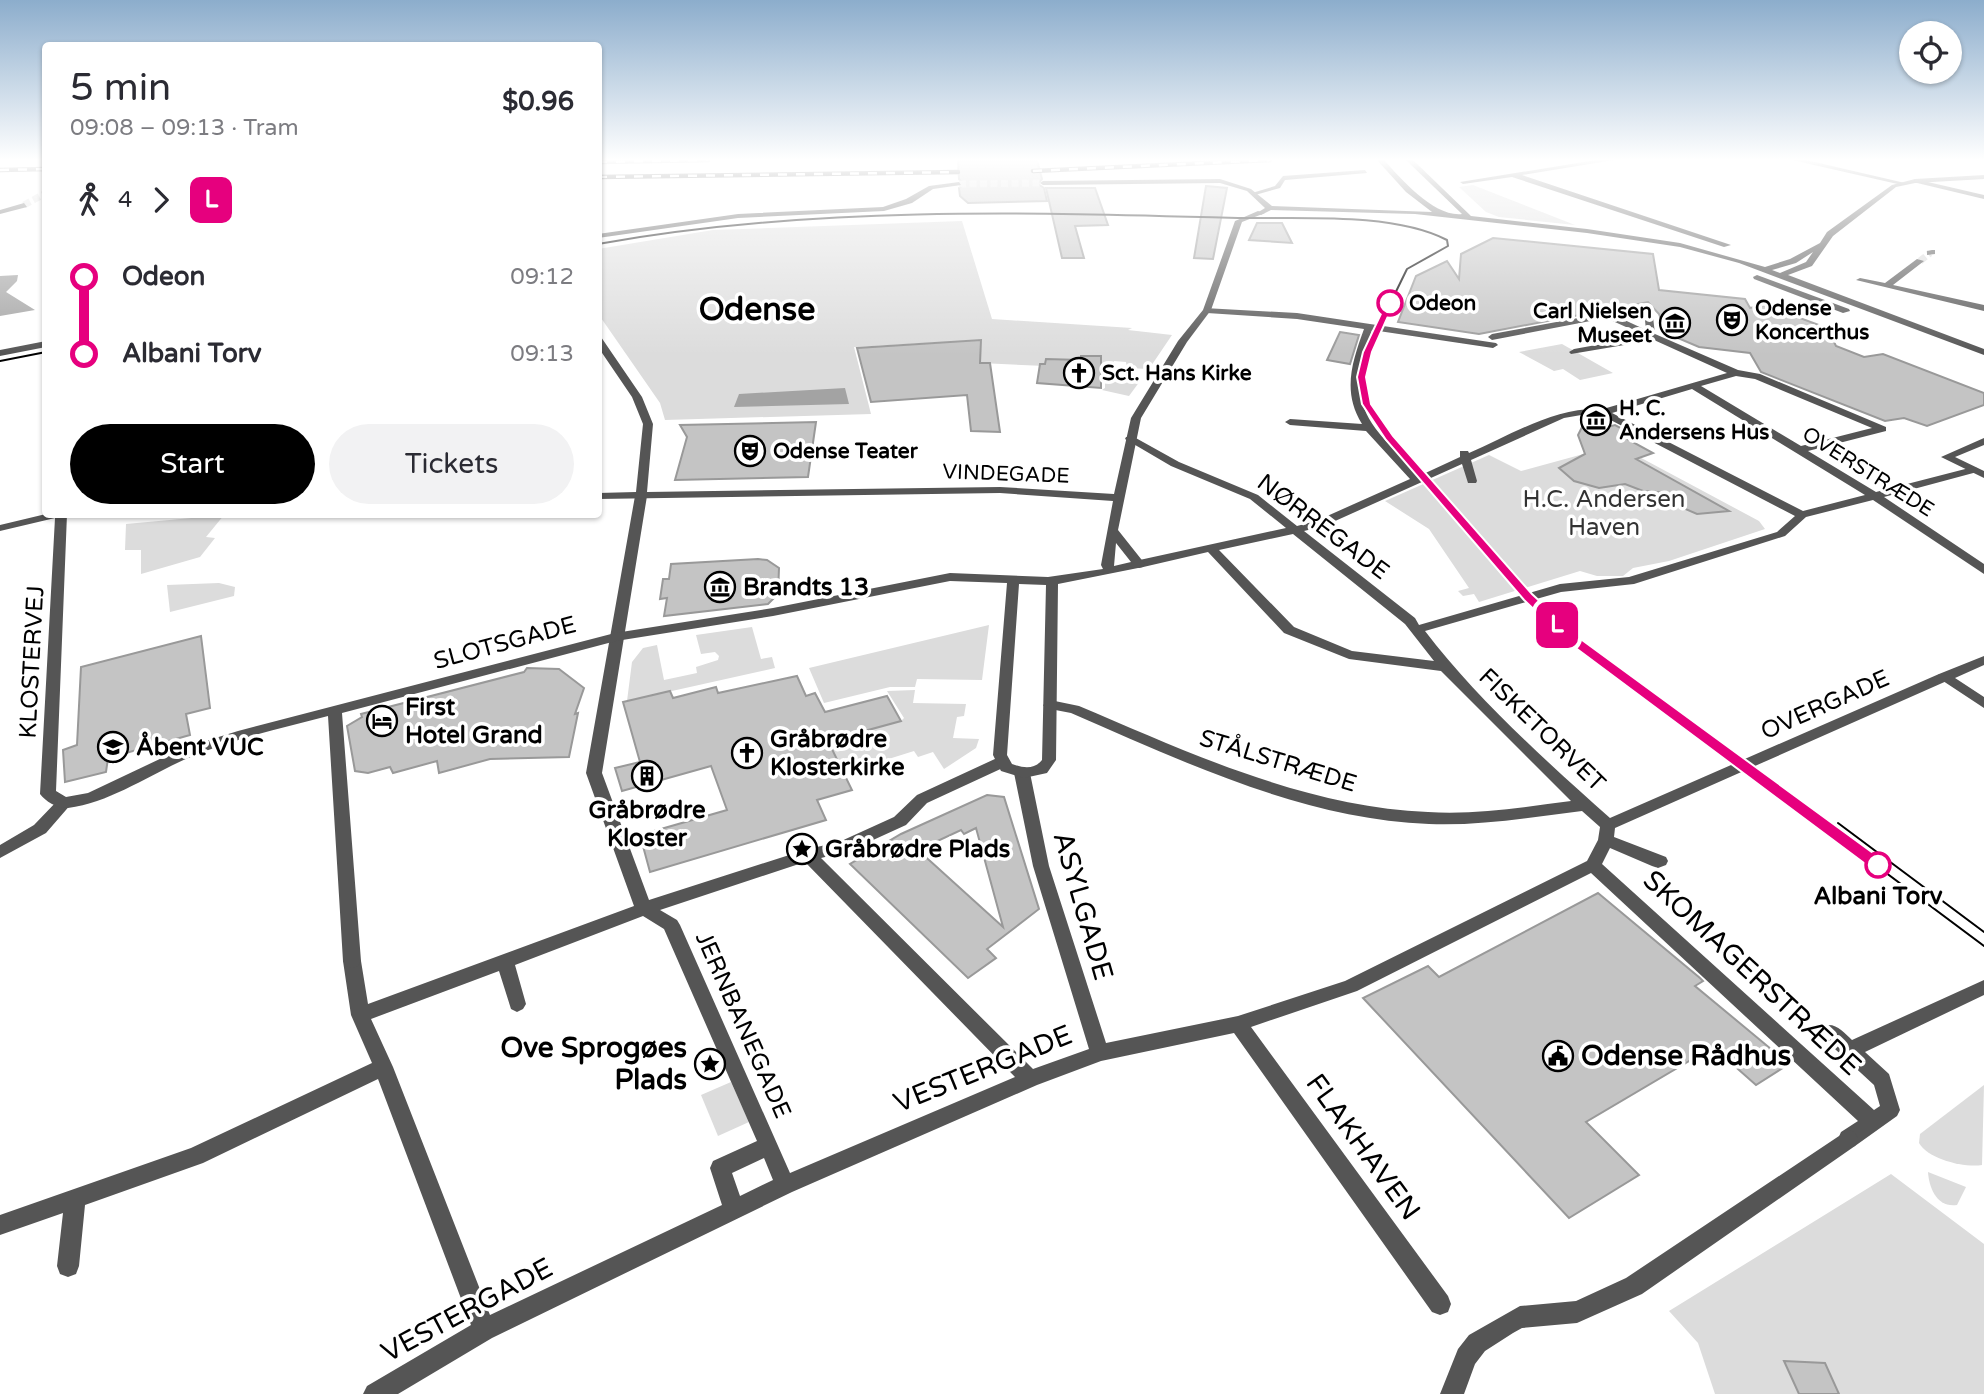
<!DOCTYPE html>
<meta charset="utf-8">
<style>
:root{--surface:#fff;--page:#f2f2f3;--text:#2b2b33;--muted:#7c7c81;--accent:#000}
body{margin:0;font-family:"Varela Round",sans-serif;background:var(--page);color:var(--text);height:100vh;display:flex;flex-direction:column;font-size:26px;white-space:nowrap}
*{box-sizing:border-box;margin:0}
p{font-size:23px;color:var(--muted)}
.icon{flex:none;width:38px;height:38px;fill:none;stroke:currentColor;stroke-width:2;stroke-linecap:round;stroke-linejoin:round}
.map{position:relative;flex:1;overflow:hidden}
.drawer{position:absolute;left:42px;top:42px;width:560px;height:476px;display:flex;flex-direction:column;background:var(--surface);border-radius:7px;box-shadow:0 2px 5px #0004}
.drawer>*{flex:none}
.badge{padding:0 14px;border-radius:10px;font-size:24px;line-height:46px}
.tools{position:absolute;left:1899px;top:21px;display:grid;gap:14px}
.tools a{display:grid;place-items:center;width:63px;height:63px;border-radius:50%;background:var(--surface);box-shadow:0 2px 5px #0004;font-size:35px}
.map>.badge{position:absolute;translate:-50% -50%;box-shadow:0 0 0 4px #fff}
.legs{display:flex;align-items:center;gap:10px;height:77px;padding:0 28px;font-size:23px}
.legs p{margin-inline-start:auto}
.headline{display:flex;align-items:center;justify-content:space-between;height:119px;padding:0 28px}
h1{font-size:38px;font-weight:600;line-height:52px}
.primary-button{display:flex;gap:14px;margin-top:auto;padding:14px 28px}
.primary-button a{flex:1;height:80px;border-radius:42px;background:var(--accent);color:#fff;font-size:28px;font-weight:600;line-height:80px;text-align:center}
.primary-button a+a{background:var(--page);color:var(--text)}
ul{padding:0 28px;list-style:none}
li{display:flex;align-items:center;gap:24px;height:77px;font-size:26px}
li i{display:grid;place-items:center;width:10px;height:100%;margin:0 9px;background:currentColor}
li i::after{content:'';width:18px;height:18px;margin:-9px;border:5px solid;border-radius:50%;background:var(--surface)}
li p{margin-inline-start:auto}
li:first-child i{background:linear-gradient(#0000 50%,currentColor 0)}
li:last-child i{background:linear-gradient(currentColor 50%,#0000 0)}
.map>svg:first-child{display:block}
.green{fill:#dcdcdc}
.water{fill:#a3a3a3}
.building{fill:#c4c4c4;stroke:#999;stroke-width:2;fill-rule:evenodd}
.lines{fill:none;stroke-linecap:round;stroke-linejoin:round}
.minor-tunnel{stroke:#d9d9d9;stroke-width:7;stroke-dasharray:7 3.5;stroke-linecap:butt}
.tertiary-tunnel{stroke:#d9d9d9;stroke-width:7;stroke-dasharray:7 3.5;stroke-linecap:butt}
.pedestrian{fill:#555;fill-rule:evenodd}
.minor{fill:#555;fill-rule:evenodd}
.tertiary{fill:#555;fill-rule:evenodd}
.tram{stroke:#000;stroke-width:2}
.rail-casing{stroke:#000;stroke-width:4.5}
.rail{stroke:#fff;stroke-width:2.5;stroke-dasharray:9;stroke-linecap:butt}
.line-1{fill:#e6007e;stroke:#fff;stroke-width:2}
.stop-1-dot{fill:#fff;stroke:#e6007e;stroke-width:3.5}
.labels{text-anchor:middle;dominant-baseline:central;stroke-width:7;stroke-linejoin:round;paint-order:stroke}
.far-stop-label{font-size:21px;font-weight:bold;fill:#000;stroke:#fff;text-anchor:start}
.far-poi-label{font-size:21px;font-weight:bold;fill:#000;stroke:#fff;text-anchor:start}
.far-street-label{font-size:21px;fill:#000;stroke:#fff}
.park-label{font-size:24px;fill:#333;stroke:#fff}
.street-label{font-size:24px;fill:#000;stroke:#fff}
.poi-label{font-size:24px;font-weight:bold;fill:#000;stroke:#fff;text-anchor:start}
.stop-label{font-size:24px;font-weight:bold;fill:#000;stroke:#fff}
.near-street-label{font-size:28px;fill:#000;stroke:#fff}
.near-poi-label{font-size:28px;font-weight:bold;fill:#000;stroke:#fff;text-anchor:end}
.far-town-label{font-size:32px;font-weight:bold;fill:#000;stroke:#fff}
</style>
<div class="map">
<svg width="1984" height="1394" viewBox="0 0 1984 1394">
<rect width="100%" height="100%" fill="#fff"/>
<g class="green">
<path d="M1473,185L1575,225L1499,217L1486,212L1459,187Z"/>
<path d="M962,221L992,319L1132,328L1128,330L1172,335L1149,369L1127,368L1126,362L1114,361L1113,368H1101V356H1082L1081,360L1046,359L1045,366L980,363V340L854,347L871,414L665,420L660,403L599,315L598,249L713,230Z"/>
<path d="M1562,344L1613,373L1580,380L1563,369L1554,371L1519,352Z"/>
<path d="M1105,379L1140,381L1129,396L1102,390L1105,388Z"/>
<path d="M1598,450L1632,453L1759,521L1765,529L1669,561L1633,568L1623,576H1597L1580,571L1479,602L1474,594L1463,596L1458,591L1469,588L1429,529L1385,501L1489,455L1521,471Z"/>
<path d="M224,515L206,537L215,538L200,557L141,574V550H125L126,524Z"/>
<path d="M219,583L235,587L234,596L170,612L167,585Z"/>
<path d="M989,625L982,680L917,679L915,687H890L824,703L809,668Z"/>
<path d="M752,627L761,659L772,657L775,668L627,701L632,662L643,648L657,645L664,680L697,673L696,667L718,660L719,656L715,652L701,654L696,635Z"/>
<path d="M915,690L913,703L966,704L964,716L957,717L953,738L979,739L976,748L944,769L933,752L918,757L914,751L844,773L828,741L901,721L904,718L887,691Z"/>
<path d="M731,1082L749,1122L718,1136L701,1095Z"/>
<path d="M1984,1085L1982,1165C1964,1168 1928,1159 1919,1143L1920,1134Z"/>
<path d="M1928,1172L1966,1187L1957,1205C1937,1208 1929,1188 1928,1172Z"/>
<path d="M1891,1174L1984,1244V1394H1839L1825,1363L1785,1361L1799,1394H1715L1698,1343L1669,1311Z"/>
</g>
<g class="water">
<path d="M18,275L17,281L6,292L35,310L0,316V276Z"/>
<path d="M845,388L849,404L734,407L739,394Z"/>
</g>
<g class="building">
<path d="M958,160H1037L1042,179L1038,184L1044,188L1047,201L968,203L960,196L959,188L964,185L959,179Z"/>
<path d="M1206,186L1227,188L1213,259L1194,258Z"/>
<path d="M1046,188H1095L1108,225L1075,226L1084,258H1062Z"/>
<path d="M1257,223H1282L1292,243L1249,240Z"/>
<path d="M1493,238L1653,254L1659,290L1745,299L1750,308L1765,305L1827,328L1836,346L1864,357L1883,354L1984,393V405L1927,426L1904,418L1885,421L1761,372L1750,353L1699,347L1666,333L1659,314L1648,302L1479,334L1398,322L1416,276L1447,261L1459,279L1461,254Z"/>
<path d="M1340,332L1359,335L1350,364L1327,360Z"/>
<path d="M981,340L980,363H990L1000,432L971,431L967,395L871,402L857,348Z"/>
<path d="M1081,356H1101V388L1037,383L1040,364H1045L1046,359L1081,360Z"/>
<path d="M1585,421L1600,429L1615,425L1638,437L1629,440L1653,453L1636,459L1729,511L1697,514L1674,504L1669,493L1643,491L1625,484L1599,488L1574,481L1559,468L1585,454L1578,435Z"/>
<path d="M816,422L808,477L675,480L687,437L680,425Z"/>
<path d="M758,559L767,560L779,568L778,594L768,604L664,616L667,598L660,599L663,579H669L671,564Z"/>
<path d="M201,636L210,708L186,714L190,735L108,758L106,772L65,782L63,750L77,745L81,667Z"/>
<path d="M527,668L559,669L584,688L575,714L578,713L569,757L490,759L439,773L437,761L393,773L390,767L368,773L355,771L347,726L362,717L361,714L524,672Z"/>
<path d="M797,676L806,696L815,693L825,712L887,696L901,721L828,741L852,790L817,800L826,820L650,872L640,835L727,810L711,766L622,791L615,768L640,762L623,702L670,691L673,698L716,687L718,693Z"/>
<path d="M987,795L1004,797L1039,909L987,949L996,958L968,978L850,864L901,834ZM976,828L1003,927L918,850L961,830L964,834Z"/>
<path d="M1598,893L1700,978L1703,981L1695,986L1789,1064L1756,1085L1713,1047L1586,1122L1639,1175L1569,1218L1363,998L1428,966L1439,977Z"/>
<path d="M1784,1361L1825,1363L1839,1394H1799Z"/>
</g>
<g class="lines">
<path class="minor-tunnel" d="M1920,261L1930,253"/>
<g class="tertiary-tunnel">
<path d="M959,184L1043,183"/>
<path d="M24,205L46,193"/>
</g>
<g class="pedestrian">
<path d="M1648,305L1652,308L1655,334L1738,370L1760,374L1886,427V431L1808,451L1876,492L1973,467L1977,468V472L1884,497L1984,564V574L1873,500L1806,517L1785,536L1634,584L1561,592L1425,631C1476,698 1547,762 1610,818L1939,674H1949L1951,677L1949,680L1615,828L1614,837L1666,857L1668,861L1666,865L1658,868L1652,866L1610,848L1602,864L1874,1110L1880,1106L1874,1085L1823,1038L1821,1032L1823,1026C1836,1022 1843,1032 1852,1040L1984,980V995L1865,1052L1889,1074L1900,1110L1897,1116L1855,1146L1848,1148L1841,1146L1838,1139L1841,1132L1858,1121L1591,873L1357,991L1251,1027L1448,1296L1451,1304L1448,1312L1440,1315L1432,1312L1234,1033L1101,1061L1037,1085L792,1192L492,1338L398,1394H363L367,1386L471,1325L378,1079L203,1163L85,1205L79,1266L76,1274L68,1277L60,1274L57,1266L63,1213L0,1235V1215L191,1148L372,1063L351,1015L343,961L346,956L352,954L358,956L361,961L368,1004L634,906L586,773L635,496L641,493L647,496L602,773L649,900L808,849L839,842L894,817L917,795L997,758H1007L1009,762L1007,766L927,803L906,825L849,851L821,858L1033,1069L1089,1049L1033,866L1014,773L1017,769H1027L1030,773L1049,866L1106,1043L1238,1016L1345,981L1587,861L1598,840L1600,827L1582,811C1532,817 1480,826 1429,824C1303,819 1184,762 1071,713L1045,708L1043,705L1050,700L1079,706C1190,753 1305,807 1428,812C1476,815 1524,807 1571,801L1441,671L1349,659L1284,633L1208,552L1139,568L1135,567L1133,564L1135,561L1286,528L1250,499L1171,466L1125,439L1126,437H1134L1179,462L1258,495L1297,526L1316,521L1410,479L1366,431L1290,425L1285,422L1290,419L1362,424C1342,392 1352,362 1364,329L1297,319L1207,313L1204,312V308L1297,313L1496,343L1498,345L1493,348L1372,330C1346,410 1365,419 1419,476L1460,457V451H1468L1469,453C1511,435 1556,406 1603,409L1727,373L1654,340L1571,354L1569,352L1574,349L1646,336L1606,318L1492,340L1488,337L1492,334ZM1644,311L1646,330L1616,316ZM1736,376L1755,379L1872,428L1801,446L1701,386ZM1692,389L1865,495L1803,511L1612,413ZM1587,414L1601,415L1795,516L1777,532L1629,577L1560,584L1419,625L1415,618L1304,531L1324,526L1462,464L1468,483H1476L1477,481L1471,460L1564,418ZM1293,534L1405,624L1434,661L1352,651L1294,627L1219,550ZM805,862L1015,1077L790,1173L680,925L677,920L660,910ZM643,916L664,929L757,1141L713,1161L710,1168L722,1205L490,1315L393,1067L371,1019L499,971L511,1009L517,1012L523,1009L526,1004L515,965ZM764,1158L773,1180L740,1196L732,1173Z"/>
<path d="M64,797L69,799L72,803L46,833L0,858V845L34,825L59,799Z"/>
</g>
<g class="minor">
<path d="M1596,160H1614L1522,175L1731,245L1724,247L1512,177L1463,184L1460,182Z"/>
<path d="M1792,160H1806L1905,183L1902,185Z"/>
<path d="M1365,170L1367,173L1285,180L1280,188L1255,195L1252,193L1275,186L1283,176Z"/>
<path d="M1915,179L1984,195V199L1913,182Z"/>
<path d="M1258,211L1265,213L1242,222L1211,310L1187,342L1141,418L1118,530L1145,564L1143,567L1058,584L1056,760L1047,773L1024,778L1001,771L993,755L1007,583L950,581L773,616L616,641L342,713L361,961L358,966L352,968L346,966L343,961L328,716C283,728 236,738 193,756C151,773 113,802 68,808C58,809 46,802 40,794L55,518L0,531V525L46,514H67L56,791L66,797L88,793L183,748L238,731L615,633L773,608L950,573L1048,577L1103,569L1101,565L1113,501L1000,493L598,499V493L636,492L643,424L632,397L598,347V336L601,337L642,397L653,424L647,492L1000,487L1114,494L1131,418L1178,341L1203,310L1235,221ZM1116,543L1131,562L1114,566ZM1019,584L1046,585L1042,760C1034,770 1023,768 1012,764L1007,755Z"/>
<path d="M1932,250H1935V254L1927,255V251Z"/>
<path d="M1917,259L1924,261L1893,285L1984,305V311L1856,280L1860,278L1885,283Z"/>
<path d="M1984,438V445L1955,457L1984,471V478L1941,457Z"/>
<path d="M1984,656V665L1955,678L1984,697V708L1937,677L1939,674Z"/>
<path d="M1848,1130L1855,1132L1858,1139L1855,1146L1642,1294L1577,1323L1522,1328L1513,1333L1485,1351L1475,1364L1464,1394H1440L1458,1349L1469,1335L1520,1306L1576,1301L1626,1278Z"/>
</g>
<g class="tertiary">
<path d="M1377,160H1384C1402,180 1434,217 1462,214L1406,160H1413L1471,216L1587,229L1680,243L1765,267L1790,259L1820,243L1827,232L1892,185L1915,179L1984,175V179L1915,183L1896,187L1833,236L1812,266L1788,275L1984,349V355L1739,263L1680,247L1587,233L1415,214L1271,210L1261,215L1257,213L1265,208L1247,191L1220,183L1043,185L1040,183L1043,181L1220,179L1251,189L1272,206L1432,212L1406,192ZM1813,252L1806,262L1780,273L1772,270L1796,263Z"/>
<path d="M959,182L961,185L933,189L912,203L884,211L738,218L598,238V234L738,214L883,207L906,199L929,186Z"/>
<path d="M24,203L27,207L0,214V210Z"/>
<path d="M1757,275L1849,309L1850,311L1843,313L1754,279L1753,277Z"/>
<path d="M46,341V347L0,356V350Z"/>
</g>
<g class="tram">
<path d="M598,244C808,206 1026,212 1238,218C1300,219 1393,212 1447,240L1448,246L1407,269L1367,351L1364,387L1369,407L1381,428L1528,597L1574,640L1984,946"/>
<path d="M0,361L46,352"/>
<path d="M1838,823L1984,932"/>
</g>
<g class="rail-casing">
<g id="rail">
<path d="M598,162L708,160"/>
<path d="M0,170L46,169"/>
<path d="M1033,171L1270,160"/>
<path d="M598,177L958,172"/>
</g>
</g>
<use href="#rail" class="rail"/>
</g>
<linearGradient id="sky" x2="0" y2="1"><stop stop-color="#8cadcc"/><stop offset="0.45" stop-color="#fff"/><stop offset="1" stop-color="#fff" stop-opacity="0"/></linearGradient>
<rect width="1984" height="355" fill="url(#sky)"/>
<path class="line-1" d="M1390,300L1394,303L1372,352L1366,377L1371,404L1393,436L1532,594L1578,637L1884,861V869H1872L1569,643L1524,600L1386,440L1362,404L1357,377L1363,352L1386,303Z"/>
<defs>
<g id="theatre-ring" transform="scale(1.575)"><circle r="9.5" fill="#fff" stroke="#000" stroke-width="1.5"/><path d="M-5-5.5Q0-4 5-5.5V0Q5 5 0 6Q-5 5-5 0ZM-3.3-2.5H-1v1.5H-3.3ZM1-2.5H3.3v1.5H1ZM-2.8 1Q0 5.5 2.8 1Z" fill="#000"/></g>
<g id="museum-ring" transform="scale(1.575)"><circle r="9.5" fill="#fff" stroke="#000" stroke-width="1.5"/><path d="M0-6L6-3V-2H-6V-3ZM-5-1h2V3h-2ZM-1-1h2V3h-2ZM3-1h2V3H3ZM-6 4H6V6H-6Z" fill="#000"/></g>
<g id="church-ring" transform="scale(1.575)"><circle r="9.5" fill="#fff" stroke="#000" stroke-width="1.5"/><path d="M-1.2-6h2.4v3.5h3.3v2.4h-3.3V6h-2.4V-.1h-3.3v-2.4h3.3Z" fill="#000"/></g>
<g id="hotel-ring" transform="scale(1.575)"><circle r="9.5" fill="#fff" stroke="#000" stroke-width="1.5"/><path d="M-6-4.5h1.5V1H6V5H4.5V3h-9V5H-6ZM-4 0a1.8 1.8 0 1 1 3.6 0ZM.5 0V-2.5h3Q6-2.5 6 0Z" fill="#000"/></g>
<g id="university-ring" transform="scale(1.575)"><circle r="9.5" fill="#fff" stroke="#000" stroke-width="1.5"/><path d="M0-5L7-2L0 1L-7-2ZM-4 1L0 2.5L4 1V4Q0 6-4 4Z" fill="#000"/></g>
<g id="building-ring" transform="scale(1.575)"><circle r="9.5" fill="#fff" stroke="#000" stroke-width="1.5"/><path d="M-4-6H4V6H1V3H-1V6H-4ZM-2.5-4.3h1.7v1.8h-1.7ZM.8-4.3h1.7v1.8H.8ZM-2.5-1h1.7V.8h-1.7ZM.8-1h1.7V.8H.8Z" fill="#000"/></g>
<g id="sight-ring" transform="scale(1.575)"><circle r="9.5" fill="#fff" stroke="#000" stroke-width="1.5"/><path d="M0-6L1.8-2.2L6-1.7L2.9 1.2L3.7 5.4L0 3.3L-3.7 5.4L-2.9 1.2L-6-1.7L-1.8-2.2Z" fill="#000"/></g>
<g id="civic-ring" transform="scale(1.575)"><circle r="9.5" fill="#fff" stroke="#000" stroke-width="1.5"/><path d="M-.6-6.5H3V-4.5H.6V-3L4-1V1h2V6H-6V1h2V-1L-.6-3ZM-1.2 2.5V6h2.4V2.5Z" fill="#000"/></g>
</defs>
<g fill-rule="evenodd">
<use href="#theatre-ring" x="1732" y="320"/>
<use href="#museum-ring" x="1675" y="323"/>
<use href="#church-ring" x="1079" y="373"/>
<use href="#museum-ring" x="1596" y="420"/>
<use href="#theatre-ring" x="750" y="451"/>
<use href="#museum-ring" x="720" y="587"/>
<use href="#hotel-ring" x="382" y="721"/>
<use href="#university-ring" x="113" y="747"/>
<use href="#church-ring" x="747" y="753"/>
<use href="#building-ring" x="647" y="776"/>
<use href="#sight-ring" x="802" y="849"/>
<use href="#civic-ring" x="1558" y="1056"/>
<use href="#sight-ring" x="710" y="1064"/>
</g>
<g class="stop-1-dot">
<circle cx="1390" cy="303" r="12"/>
<circle cx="1878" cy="865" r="12"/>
</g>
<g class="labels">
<g class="far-stop-label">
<text x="1409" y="303">Odeon</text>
</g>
<g class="far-poi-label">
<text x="1755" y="308">Odense<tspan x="1755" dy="24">Koncerthus</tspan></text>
<text x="1652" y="311" text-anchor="end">Carl Nielsen<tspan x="1652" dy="24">Museet</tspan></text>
<text x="1102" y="373">Sct. Hans Kirke</text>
<text x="1619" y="408">H. C.<tspan x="1619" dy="24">Andersens Hus</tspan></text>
<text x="773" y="451">Odense Teater</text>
</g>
<g class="far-street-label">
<text transform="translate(1868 472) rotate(32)">OVERSTRÆDE</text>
<text transform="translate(1006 474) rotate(2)">VINDEGADE</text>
</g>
<g class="park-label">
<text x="1604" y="499">H.C. Andersen<tspan x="1604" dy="28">Haven</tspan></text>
</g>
<g class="street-label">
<text transform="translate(1323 527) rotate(37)">NØRREGADE</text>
<text transform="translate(505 643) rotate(-15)">SLOTSGADE</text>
<text transform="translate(32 662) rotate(-87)">KLOSTERVEJ</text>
<text transform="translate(1825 705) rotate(-24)">OVERGADE</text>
<text transform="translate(1542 730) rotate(44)">FISKETORVET</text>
<text transform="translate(1278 761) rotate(17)">STÅLSTRÆDE</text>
<text transform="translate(743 1025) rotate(66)">JERNBANEGADE</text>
</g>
<g class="poi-label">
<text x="743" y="587">Brandts 13</text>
<text x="405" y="707">First<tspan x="405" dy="28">Hotel Grand</tspan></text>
<text x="770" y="739">Gråbrødre<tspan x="770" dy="28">Klosterkirke</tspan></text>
<text x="136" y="747">Åbent VUC</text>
<text x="647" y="810" text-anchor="middle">Gråbrødre<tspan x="647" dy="28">Kloster</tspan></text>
<text x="825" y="849">Gråbrødre Plads</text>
</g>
<g class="stop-label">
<text x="1878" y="896">Albani Torv</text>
</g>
<g class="near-street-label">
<text transform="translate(1083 906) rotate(74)">ASYLGADE</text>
<text transform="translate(1752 973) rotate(43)">SKOMAGERSTRÆDE</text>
<text transform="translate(983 1069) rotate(-22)">VESTERGADE</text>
<text transform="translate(1363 1147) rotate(54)">FLAKHAVEN</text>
<text transform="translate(467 1310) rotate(-28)">VESTERGADE</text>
</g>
<g class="near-poi-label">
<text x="687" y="1048">Ove Sprogøes<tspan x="687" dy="32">Plads</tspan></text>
<text x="1581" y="1056" text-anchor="start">Odense Rådhus</text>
</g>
<g class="far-town-label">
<text x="757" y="310">Odense</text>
</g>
</g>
</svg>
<div class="tools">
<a><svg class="icon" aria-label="locate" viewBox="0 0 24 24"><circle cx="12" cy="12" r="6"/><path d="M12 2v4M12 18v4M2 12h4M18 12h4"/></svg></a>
</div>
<b class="badge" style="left:1557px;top:625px;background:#e6007e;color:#fff">L</b>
<section class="drawer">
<div class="headline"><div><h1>5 min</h1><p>09:08 – 09:13 · Tram</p></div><b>$0.96</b></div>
<div class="legs"><svg class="icon" aria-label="walk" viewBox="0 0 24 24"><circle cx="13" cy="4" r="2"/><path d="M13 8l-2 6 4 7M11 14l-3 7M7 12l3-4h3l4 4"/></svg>4<svg class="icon" aria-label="forward" viewBox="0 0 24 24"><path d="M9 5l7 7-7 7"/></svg><b class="badge" style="background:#e6007e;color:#fff">L</b></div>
<ul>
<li><i style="color:#e6007e"></i><b>Odeon</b><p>09:12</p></li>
<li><i style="color:#e6007e"></i><b>Albani Torv</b><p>09:13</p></li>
</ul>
<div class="primary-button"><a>Start</a><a>Tickets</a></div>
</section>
</div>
